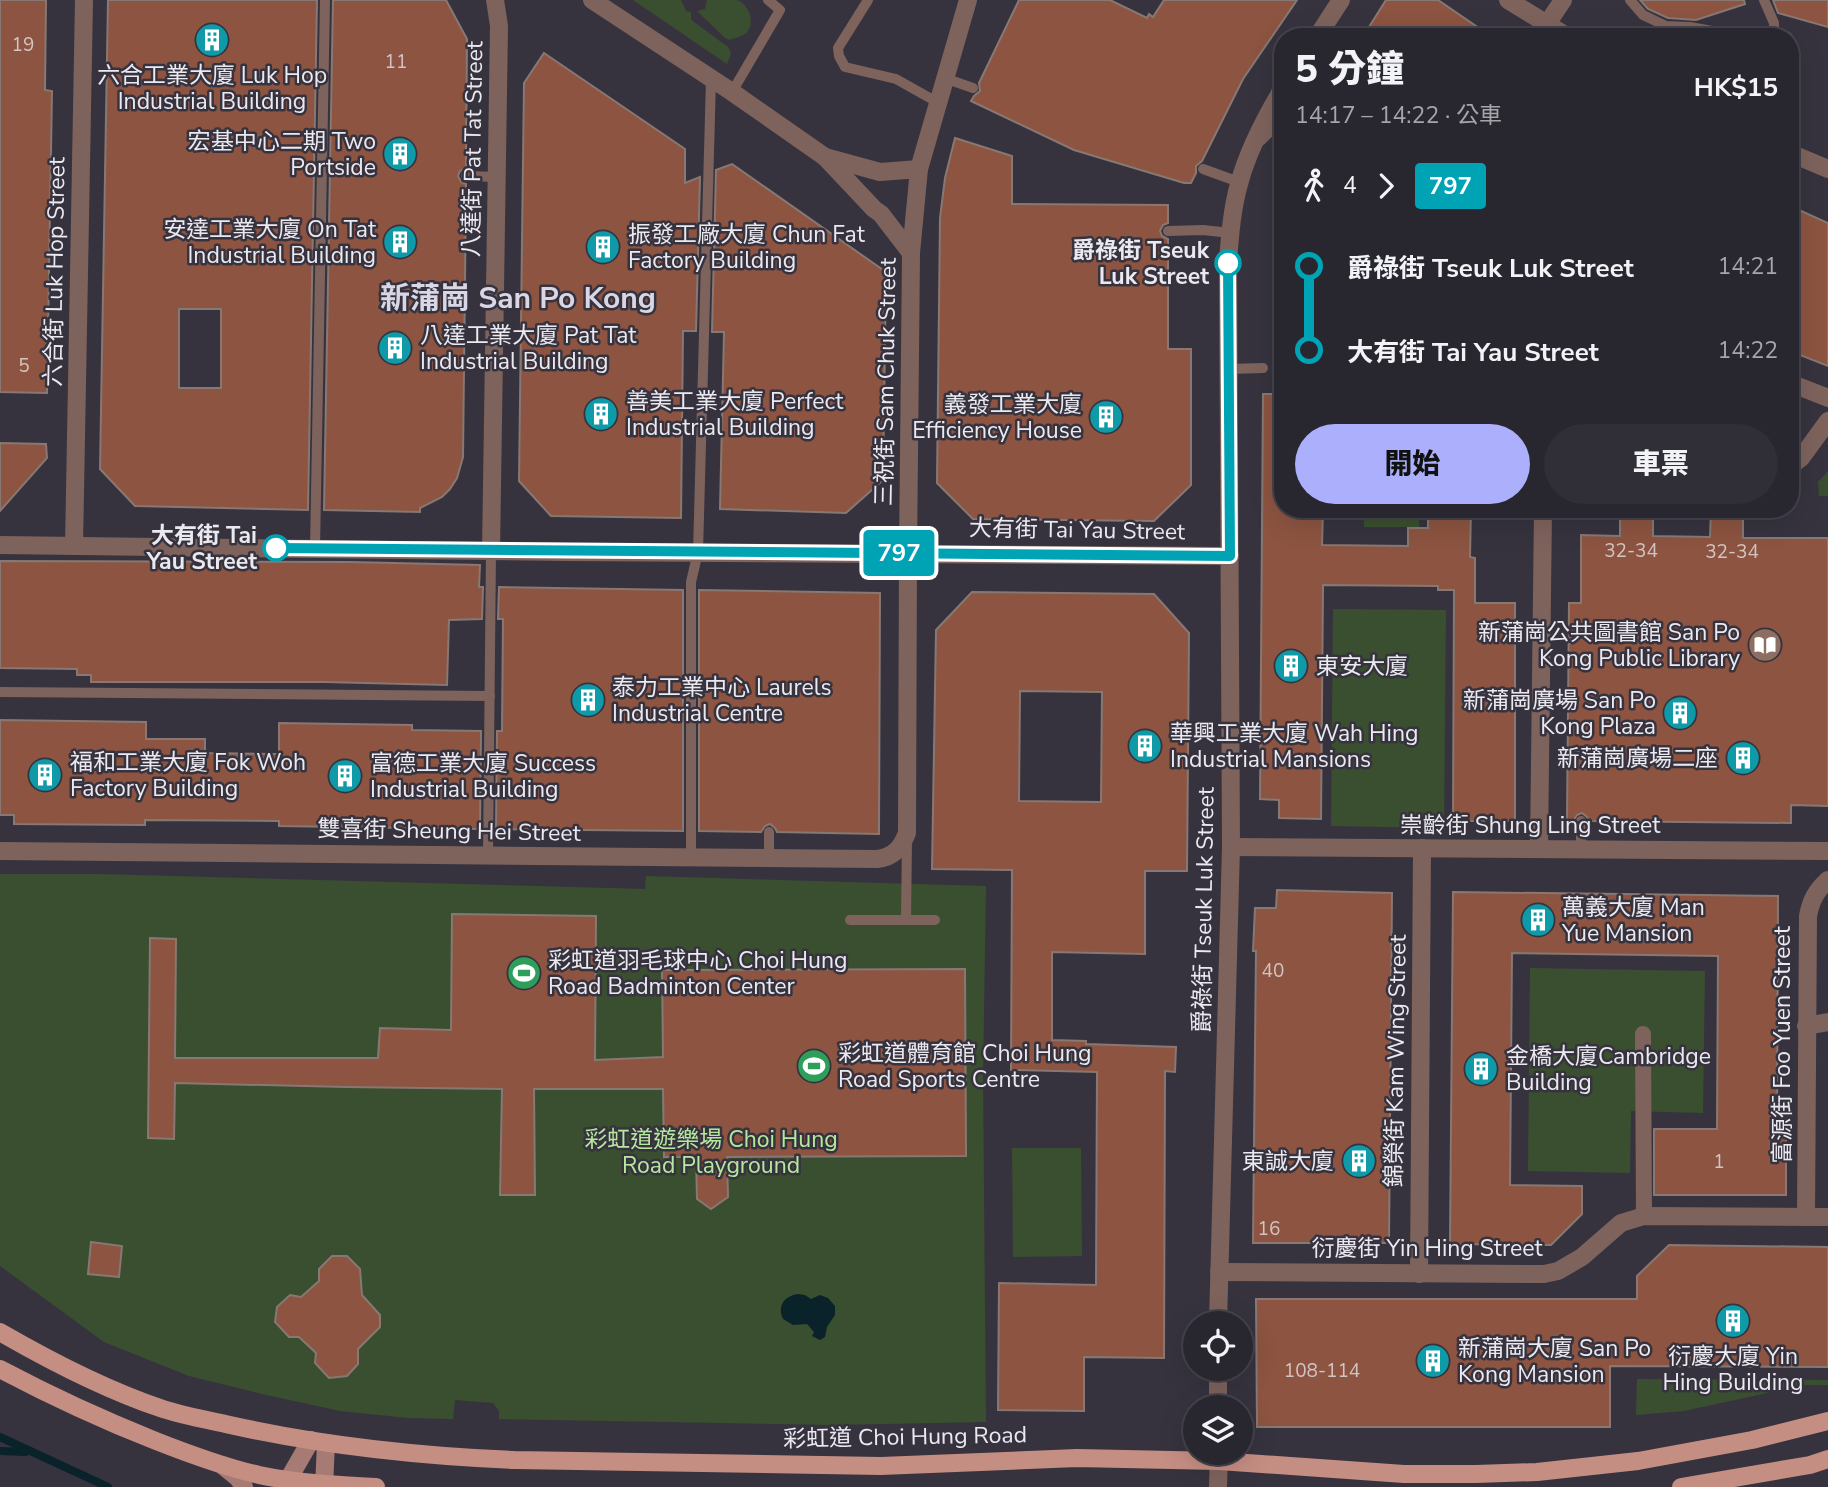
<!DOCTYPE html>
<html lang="zh-TW">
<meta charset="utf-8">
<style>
:root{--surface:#28262f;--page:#302e37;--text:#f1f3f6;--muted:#a5a5aa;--line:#44434b;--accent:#acaffb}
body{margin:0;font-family:"Nunito Sans","Noto Sans TC",sans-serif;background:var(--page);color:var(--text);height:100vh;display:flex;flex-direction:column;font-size:26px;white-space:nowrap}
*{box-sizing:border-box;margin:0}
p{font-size:23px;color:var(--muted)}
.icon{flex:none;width:38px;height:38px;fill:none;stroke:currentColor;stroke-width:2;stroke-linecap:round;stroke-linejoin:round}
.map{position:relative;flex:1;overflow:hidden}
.sheet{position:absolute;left:1274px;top:28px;width:525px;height:490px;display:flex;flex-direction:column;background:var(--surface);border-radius:28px;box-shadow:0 7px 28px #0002,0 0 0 2px var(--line)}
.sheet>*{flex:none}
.badge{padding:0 14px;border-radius:5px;font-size:24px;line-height:46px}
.tools{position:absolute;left:1183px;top:1311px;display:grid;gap:14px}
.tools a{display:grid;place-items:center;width:70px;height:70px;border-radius:50%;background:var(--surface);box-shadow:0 7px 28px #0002,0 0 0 2px var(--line);font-size:35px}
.map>.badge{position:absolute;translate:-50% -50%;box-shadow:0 0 0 4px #fff}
.legs{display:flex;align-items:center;gap:10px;height:77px;padding:0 21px;font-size:23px}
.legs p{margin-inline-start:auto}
.overview{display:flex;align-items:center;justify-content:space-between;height:119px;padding:0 21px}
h1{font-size:38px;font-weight:800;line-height:52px}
.action{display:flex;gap:14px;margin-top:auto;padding:14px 21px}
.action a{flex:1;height:80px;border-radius:42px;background:var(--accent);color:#111;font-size:28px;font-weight:800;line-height:80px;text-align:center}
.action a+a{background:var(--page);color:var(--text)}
ul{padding:0 21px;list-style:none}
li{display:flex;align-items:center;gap:24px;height:84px;font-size:26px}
li i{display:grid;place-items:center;width:10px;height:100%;margin:0 9px;background:currentColor}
li i::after{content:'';width:18px;height:18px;margin:-9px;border:5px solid;border-radius:50%;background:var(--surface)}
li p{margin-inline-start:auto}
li:first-child i{background:linear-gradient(#0000 50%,currentColor 0)}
li:last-child i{background:linear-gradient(currentColor 50%,#0000 0)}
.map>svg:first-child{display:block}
.green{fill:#3a4f30}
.water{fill:#0a2229}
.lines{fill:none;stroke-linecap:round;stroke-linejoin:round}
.stream{stroke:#0a2229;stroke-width:8}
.building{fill:#8c5441;stroke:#877873;stroke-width:2;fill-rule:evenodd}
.service{stroke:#7e635d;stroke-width:10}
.pedestrian{stroke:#7e635d;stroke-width:16}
.minor{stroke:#7e635d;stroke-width:18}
.tertiary{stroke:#7e635d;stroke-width:18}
.secondary{stroke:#a67b73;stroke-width:18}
.primary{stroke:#c58e83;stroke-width:18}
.line-1-casing{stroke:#fff;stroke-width:16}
.line-1{stroke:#00a3b4;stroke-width:10}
.stop-1-dot{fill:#fff;stroke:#00a3b4;stroke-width:3.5}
.labels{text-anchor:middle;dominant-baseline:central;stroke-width:5;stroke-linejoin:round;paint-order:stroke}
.number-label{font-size:19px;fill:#d3c4c4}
.poi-label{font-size:23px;fill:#ebe9f0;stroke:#36333f;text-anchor:start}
.street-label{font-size:23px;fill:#ebe9f0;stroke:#36333f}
.stop-label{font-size:23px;font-weight:bold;fill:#ebe9f0;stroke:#36333f;text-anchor:end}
.park-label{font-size:23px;fill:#b5e79d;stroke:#36333f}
.district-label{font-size:30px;font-weight:bold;fill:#d9d6e5;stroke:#36333f}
</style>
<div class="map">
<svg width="1828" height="1487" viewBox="0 0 1828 1487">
<rect width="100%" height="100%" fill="#36333f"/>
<g class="green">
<path d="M633,0H681L686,11L691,12V19L694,22L728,47L731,53L727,64Z"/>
<path d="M707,0C716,0 729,0 737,0C749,4 757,25 745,34C741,37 734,38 729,40L725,38L697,11L705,9Z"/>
<path d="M1828,471V496H1819L1818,482Z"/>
<rect x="1364" y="509" width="55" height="18"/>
<path d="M1333,609L1446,610L1444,828L1331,826Z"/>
<path d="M0,874H100L645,889L646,876L986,886L983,1076L986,1422L830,1425L499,1419V1411L493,1403L455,1400L453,1419L408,1418L340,1411L262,1394L189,1376L104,1342L0,1266Z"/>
<path d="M1530,968L1705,971L1703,1113L1631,1111L1630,1173L1528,1171Z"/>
<path d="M1081,1148L1082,1256L1013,1257L1012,1148Z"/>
<path d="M1637,1379L1828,1380V1385H1804L1684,1411L1636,1415Z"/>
</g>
<path class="water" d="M798,1294L805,1295L811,1299L820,1295L828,1298L835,1306V1315L827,1327L825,1337L820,1340L812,1336L814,1332L807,1324L793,1325L783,1319C777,1306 784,1296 798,1294Z"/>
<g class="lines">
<g class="stream">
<path d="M0,1437L108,1487"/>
<path d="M0,1451L25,1452"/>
</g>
</g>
<g class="building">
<path d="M0,0H46L45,90L52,91L47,393L0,392Z"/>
<path d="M108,0H317L308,510L135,506L100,469ZM179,309H221V388H179Z"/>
<path d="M333,0H446L467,39L466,168L460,171L458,176L461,182L466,184V193L463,457L457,478L450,489L442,497L420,508V512L324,510Z"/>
<path d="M1019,0H1110L1147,18L1149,14L1153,17L1164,0H1297L1243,79L1202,161L1196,166V173L1191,183H1184L1074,150L971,101L974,96L980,91L979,83Z"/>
<path d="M1386,0H1438L1492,37H1383L1369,27Z"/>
<path d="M1640,0H1744L1745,4L1696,20L1668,18L1648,9Z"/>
<path d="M1773,0H1828V27L1778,13Z"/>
<path d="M544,53L685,149V183L700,177L696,331H683L681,518L551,516L519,481L524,83Z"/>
<path d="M955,138L1012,156V204L1168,205V223L1163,225L1160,231L1162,236L1168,239V349H1191V485L1154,521L973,519L937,483L940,218L945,178Z"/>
<path d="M732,164L886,272L883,480L846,513L720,509L724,332H712L716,170Z"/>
<path d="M1790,206L1828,223V366L1790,351Z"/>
<path d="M1263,394H1283V509H1323L1322,545L1408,546V528H1428V509H1471L1470,557L1475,558V603H1515V821H1453L1454,590H1438V586L1323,585L1321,819L1279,818V800L1260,799Z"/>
<path d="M0,443L46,444L47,458L0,511Z"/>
<path d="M1620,509H1653V536L1710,537L1711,509H1743V538H1828V806L1791,805V823L1589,821L1587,817L1582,813L1577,815L1573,821L1567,820L1569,603H1581V535L1620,536Z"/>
<path d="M0,561L350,562L480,565L479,587H483L482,619L449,620L447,685L324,682H91V675H77V669L0,668Z"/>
<path d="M499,587L683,590V831L496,829L497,731H502L503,619H498Z"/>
<path d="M699,590L880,593L879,834L777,832L775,828L770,824L765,826L761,832L699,831Z"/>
<path d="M972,592L1154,594L1189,633L1187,871H1145V954L1052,952V1040L1086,1041V1044L1176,1047L1175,1072L1165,1071L1164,1358L1084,1357V1411L998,1410L999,1283L1096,1285L1097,1072L1011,1070L1012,870L932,869L936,630ZM1020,691L1102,692L1101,802L1019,801Z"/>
<path d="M0,720L146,722V739H205V753L279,754V723L412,725V730L481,731L480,829L279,826V821L145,820V825L14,824V815H0Z"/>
<path d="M1277,890L1392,893L1389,1243H1253L1256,951H1253L1255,908H1276Z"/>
<path d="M1453,892L1778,896L1777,1130H1786V1195H1654V1129H1717L1718,956L1512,953L1510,1185L1582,1186V1214L1551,1245L1450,1244Z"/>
<path d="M452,914L596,916L595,1060L663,1057L662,970L965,969L966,1156L727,1157L728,1197L711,1209L697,1199L696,1157H664L663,1089H534L535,1195H500L502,1089L346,1087L175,1083L174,1139L148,1138L150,938L176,939L175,1058H378L380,1028L451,1030Z"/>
<path d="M91,1242L122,1246L119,1277L88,1274Z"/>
<path d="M1669,1245L1828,1247V1367L1610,1366V1427H1257L1256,1299H1637V1276Z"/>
<path d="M332,1256H347L360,1269L362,1295L380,1315V1327L358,1349V1364L347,1376L329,1378L315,1363L316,1353L299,1337H289L275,1322L277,1307L290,1295L301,1297L319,1281V1269Z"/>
</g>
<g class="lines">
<g class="service">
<path d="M868,0L838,48L839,56L845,67L896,79L937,102"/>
<path d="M1630,0L1643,15L1666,26L1690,27L1745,37"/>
<path d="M1764,0L1774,23V31"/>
<path d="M1758,37C1768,29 1778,30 1788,37"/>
<path d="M1790,40C1796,48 1796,57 1790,66"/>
<path d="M944,78L973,88"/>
<path d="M732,92L780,10L768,0"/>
<path d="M1203,169L1239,182"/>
<path d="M466,176L497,177"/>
<path d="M1168,231L1203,230L1230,233"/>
<path d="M1229,369L1263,368"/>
<path d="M315,549L325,0"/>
<path d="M0,692L490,696"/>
<path d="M1581,821V849"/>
<path d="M769,832V858"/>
<path d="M488,856L491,551"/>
<path d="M691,858V582L698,552L711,79"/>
<path d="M850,920H935"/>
<path d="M906,920L907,839"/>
</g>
<path class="pedestrian" d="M1643,1034L1644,1216"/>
<g class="minor">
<path d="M1258,138L1279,117L1283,115"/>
<path d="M919,169L968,0"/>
<path d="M1790,383L1828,398"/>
<path d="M1790,466L1801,458L1828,421"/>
<path d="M74,546L84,0"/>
<path d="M491,551L499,26L495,0"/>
<path d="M1539,848L1543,509"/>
<path d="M0,851L877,859C894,857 901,848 907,833L908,553"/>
<path d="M1806,1026L1828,1022"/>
<path d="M1806,1217L1808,916C1811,900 1816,891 1828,880"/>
<path d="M1219,1272L1544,1274L1558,1271L1582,1257L1621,1223L1644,1216L1828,1217"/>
<path d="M1419,1274L1422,848"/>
</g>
<g class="tertiary">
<path d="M592,0L732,92L825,157L874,209L881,214L911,253"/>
<path d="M1508,0L1568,37"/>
<path d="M1547,24L1563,0"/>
<path d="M1317,37L1341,0"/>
<path d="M1790,153L1828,169"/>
<path d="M825,157L880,172L919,169L911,253L908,553"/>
<path d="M0,545L566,552L1230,556"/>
<path d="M1231,847L1828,851"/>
<path d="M1218,1323L1231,847L1228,261C1230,235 1232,209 1239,184C1248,150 1265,118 1283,88"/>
<path d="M1218,1368V1407"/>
<path d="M1218,1487L1219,1452"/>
</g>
<g class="secondary">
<path d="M222,1465L238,1478L244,1487"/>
<path d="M287,1487L288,1480L311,1440"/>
<path d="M324,1487L326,1443"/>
</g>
<g class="primary">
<path d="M0,1332C52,1362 106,1390 163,1409C185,1416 208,1420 230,1425C324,1446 419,1456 515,1460L881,1466L1077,1458L1219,1461L1404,1474H1476L1537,1472L1638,1461L1752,1440L1828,1421"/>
<path d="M0,1369C51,1396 103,1420 156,1441C189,1454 224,1467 259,1475C297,1483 337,1485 376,1487"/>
<path d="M1681,1487L1810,1465L1828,1459"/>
</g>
</g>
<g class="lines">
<g class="line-1-casing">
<path id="line-1" d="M276,548L1230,556L1228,263"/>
</g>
<use href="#line-1" class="line-1"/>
</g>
<defs>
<g id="building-disc" transform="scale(1.75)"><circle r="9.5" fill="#0f9aa8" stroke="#36333f"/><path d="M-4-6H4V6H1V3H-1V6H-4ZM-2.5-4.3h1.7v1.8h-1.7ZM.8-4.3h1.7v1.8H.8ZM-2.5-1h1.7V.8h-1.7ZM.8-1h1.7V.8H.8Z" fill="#fff"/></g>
<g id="library-disc" transform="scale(1.75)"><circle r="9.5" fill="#8d6e63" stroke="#36333f"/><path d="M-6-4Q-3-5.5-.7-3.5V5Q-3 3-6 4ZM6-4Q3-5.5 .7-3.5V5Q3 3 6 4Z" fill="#fff"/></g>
<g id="stadium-disc" transform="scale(1.75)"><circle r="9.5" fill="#2e9e5b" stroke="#36333f"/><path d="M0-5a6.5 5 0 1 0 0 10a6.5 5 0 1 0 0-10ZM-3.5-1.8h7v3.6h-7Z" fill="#fff"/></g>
</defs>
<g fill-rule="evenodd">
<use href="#building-disc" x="212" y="40"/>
<use href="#building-disc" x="400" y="154"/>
<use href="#building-disc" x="400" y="242"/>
<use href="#building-disc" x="603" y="247"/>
<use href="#building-disc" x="395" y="348"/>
<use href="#building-disc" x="601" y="414"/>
<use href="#building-disc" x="1106" y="417"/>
<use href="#library-disc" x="1765" y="645"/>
<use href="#building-disc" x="1291" y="666"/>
<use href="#building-disc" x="588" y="700"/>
<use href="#building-disc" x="1680" y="713"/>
<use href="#building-disc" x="1145" y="746"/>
<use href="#building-disc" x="1743" y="758"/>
<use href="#building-disc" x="45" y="775"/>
<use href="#building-disc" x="345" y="776"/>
<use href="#building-disc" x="1538" y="920"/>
<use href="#stadium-disc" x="524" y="973"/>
<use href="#stadium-disc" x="814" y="1066"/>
<use href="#building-disc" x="1481" y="1069"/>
<use href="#building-disc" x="1359" y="1161"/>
<use href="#building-disc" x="1733" y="1321"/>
<use href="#building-disc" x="1433" y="1361"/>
</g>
<g class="stop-1-dot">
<circle cx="1228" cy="263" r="12"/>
<circle cx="276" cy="548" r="12"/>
</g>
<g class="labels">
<g class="number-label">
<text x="23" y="45">19</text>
<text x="396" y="62">11</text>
<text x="24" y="366">5</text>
<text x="1631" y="551">32-34</text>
<text x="1732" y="552">32-34</text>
<text x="1273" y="971">40</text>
<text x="1719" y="1162">1</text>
<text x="1269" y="1229">16</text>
<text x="1322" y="1371">108-114</text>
</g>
<g class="poi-label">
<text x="212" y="75" text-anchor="middle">六合工業大廈 Luk Hop<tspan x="212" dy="26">Industrial Building</tspan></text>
<text x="376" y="141" text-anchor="end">宏基中心二期 Two<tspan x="376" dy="26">Portside</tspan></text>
<text x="376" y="229" text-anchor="end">安達工業大廈 On Tat<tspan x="376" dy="26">Industrial Building</tspan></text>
<text x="628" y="234">振發工廠大廈 Chun Fat<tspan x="628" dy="26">Factory Building</tspan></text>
<text x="420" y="335">八達工業大廈 Pat Tat<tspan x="420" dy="26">Industrial Building</tspan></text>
<text x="626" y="401">善美工業大廈 Perfect<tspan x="626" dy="26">Industrial Building</tspan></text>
<text x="1082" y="404" text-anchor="end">義發工業大廈<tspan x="1082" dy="26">Efficiency House</tspan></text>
<text x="1740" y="632" text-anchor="end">新蒲崗公共圖書館 San Po<tspan x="1740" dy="26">Kong Public Library</tspan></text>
<text x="1316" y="666">東安大廈</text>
<text x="612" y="687">泰力工業中心 Laurels<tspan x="612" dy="26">Industrial Centre</tspan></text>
<text x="1656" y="700" text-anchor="end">新蒲崗廣場 San Po<tspan x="1656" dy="26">Kong Plaza</tspan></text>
<text x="1170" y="733">華興工業大廈 Wah Hing<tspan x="1170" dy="26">Industrial Mansions</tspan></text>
<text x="1718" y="758" text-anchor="end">新蒲崗廣場二座</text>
<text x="70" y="762">福和工業大廈 Fok Woh<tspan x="70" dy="26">Factory Building</tspan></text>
<text x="370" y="763">富德工業大廈 Success<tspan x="370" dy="26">Industrial Building</tspan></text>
<text x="1562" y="907">萬義大廈 Man<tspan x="1562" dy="26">Yue Mansion</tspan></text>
<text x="548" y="960">彩虹道羽毛球中心 Choi Hung<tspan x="548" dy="26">Road Badminton Center</tspan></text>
<text x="838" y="1053">彩虹道體育館 Choi Hung<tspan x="838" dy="26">Road Sports Centre</tspan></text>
<text x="1506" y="1056">金橋大廈Cambridge<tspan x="1506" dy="26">Building</tspan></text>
<text x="1334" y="1161" text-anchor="end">東誠大廈</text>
<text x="1458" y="1348">新蒲崗大廈 San Po<tspan x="1458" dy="26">Kong Mansion</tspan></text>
<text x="1733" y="1356" text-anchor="middle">衍慶大廈 Yin<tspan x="1733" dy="26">Hing Building</tspan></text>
</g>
<g class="street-label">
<text transform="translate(473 149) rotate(-89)">八達街 Pat Tat Street</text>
<text transform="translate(55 272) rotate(-89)">六合街 Luk Hop Street</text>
<text transform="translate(886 382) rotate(-89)">三祝街 Sam Chuk Street</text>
<text transform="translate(1077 530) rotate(1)">大有街 Tai Yau Street</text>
<text x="1530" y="825">崇齡街 Shung Ling Street</text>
<text transform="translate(449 831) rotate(1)">雙喜街 Sheung Hei Street</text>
<text transform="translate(1204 910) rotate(-89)">爵祿街 Tseuk Luk Street</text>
<text transform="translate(1782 1045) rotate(-90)">富源街 Foo Yuen Street</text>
<text transform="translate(1396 1061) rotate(-89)">錦榮街 Kam Wing Street</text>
<text x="1427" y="1248">衍慶街 Yin Hing Street</text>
<text transform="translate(905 1437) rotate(-1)">彩虹道 Choi Hung Road</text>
</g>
<g class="stop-label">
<text x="1209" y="250">爵祿街 Tseuk<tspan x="1209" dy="26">Luk Street</tspan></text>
<text x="257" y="535">大有街 Tai<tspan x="257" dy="26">Yau Street</tspan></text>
</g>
<g class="park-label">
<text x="711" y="1139">彩虹道遊樂場 Choi Hung<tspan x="711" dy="26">Road Playground</tspan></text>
</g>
<g class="district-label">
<text x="518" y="298">新蒲崗 San Po Kong</text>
</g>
</g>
</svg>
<div class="tools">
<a><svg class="icon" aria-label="locate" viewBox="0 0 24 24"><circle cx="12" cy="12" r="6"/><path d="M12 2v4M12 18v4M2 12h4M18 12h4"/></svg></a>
<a><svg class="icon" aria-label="layers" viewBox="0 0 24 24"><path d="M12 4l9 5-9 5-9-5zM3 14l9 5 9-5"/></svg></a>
</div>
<b class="badge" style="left:899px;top:553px;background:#00a3b4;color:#fff">797</b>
<section class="sheet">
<div class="overview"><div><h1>5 分鐘</h1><p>14:17 – 14:22 · 公車</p></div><b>HK$15</b></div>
<div class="legs"><svg class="icon" aria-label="walk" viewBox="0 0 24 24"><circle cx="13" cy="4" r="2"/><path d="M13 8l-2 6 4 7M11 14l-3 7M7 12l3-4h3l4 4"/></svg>4<svg class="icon" aria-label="forward" viewBox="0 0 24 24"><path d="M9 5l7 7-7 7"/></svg><b class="badge" style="background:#00a3b4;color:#fff">797</b></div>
<ul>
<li><i style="color:#00a3b4"></i><b>爵祿街 Tseuk Luk Street</b><p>14:21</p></li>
<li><i style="color:#00a3b4"></i><b>大有街 Tai Yau Street</b><p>14:22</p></li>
</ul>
<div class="action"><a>開始</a><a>車票</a></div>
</section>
</div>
